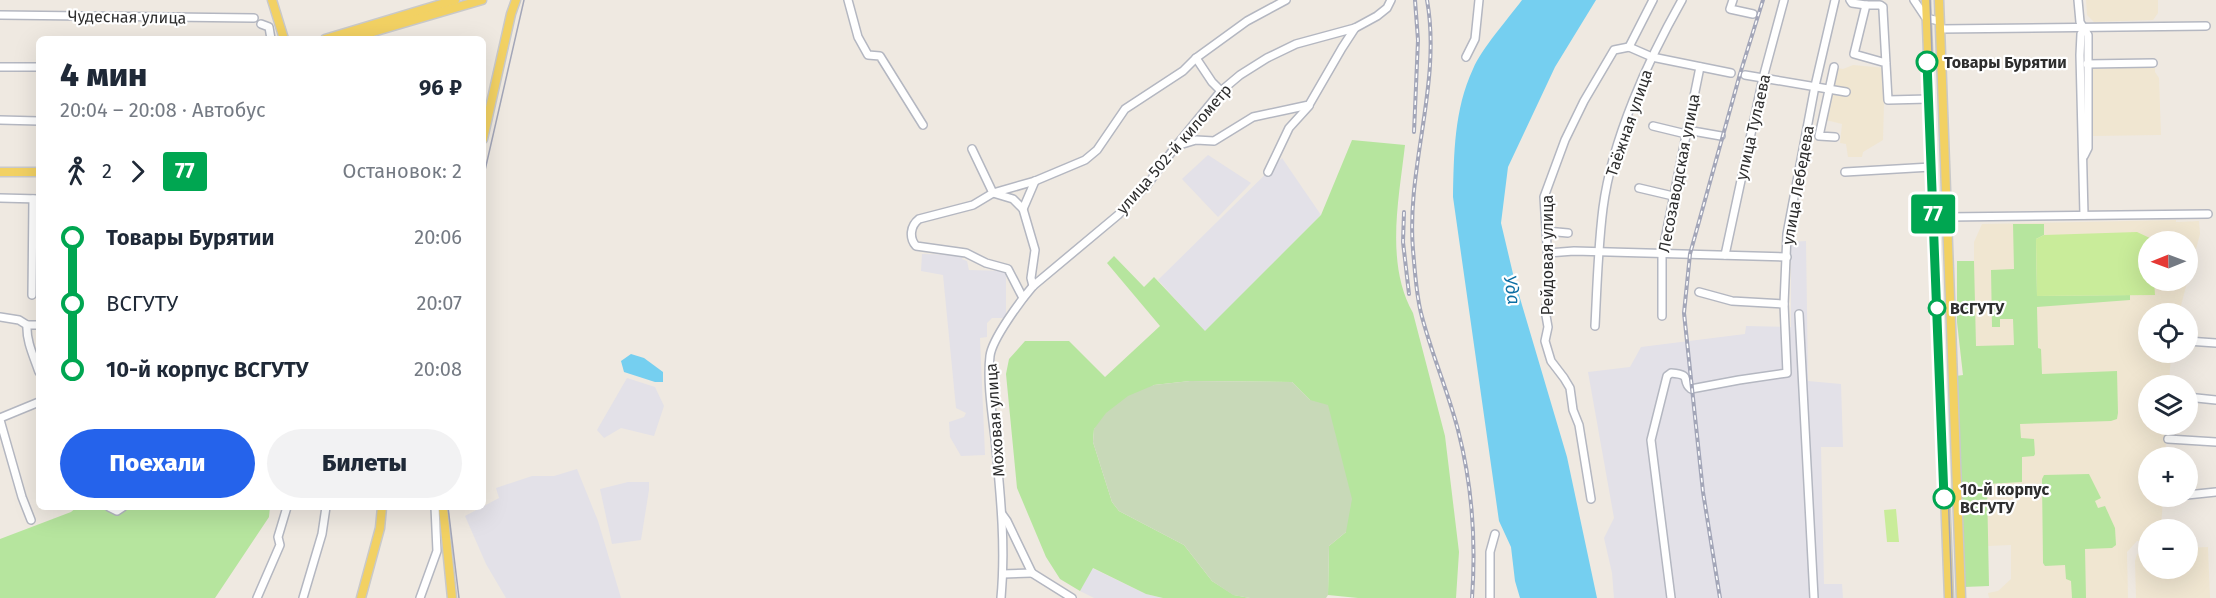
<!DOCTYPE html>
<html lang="ru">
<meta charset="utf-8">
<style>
:root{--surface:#fff;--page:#f2f2f3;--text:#1f2937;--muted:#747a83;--accent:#2563eb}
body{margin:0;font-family:"Fira Sans",sans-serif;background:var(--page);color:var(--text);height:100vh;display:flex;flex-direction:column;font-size:22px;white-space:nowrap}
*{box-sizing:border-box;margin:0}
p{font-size:20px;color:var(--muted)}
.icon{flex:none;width:33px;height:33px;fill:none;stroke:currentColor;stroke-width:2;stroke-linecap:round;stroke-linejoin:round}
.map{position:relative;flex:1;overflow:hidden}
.panel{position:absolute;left:36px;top:36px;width:450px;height:474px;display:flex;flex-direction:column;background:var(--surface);border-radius:9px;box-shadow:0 6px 24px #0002}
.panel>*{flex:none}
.badge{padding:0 12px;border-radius:4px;font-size:21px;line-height:39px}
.needle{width:39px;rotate:269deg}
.controls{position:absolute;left:2138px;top:231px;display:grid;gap:12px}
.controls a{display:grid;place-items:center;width:60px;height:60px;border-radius:50%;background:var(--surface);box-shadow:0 6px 24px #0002;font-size:30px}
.map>.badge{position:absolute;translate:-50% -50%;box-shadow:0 0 0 3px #fff}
.legs{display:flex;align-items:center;gap:9px;height:66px;padding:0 24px;font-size:20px}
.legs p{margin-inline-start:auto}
.head{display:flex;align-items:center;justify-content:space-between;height:102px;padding:0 24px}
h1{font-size:33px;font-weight:800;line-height:45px}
.button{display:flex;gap:12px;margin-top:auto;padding:12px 24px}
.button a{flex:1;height:69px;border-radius:36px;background:var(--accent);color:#fff;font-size:24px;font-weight:800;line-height:69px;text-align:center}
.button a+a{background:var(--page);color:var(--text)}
ul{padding:0 24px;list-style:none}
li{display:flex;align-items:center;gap:21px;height:66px;font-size:22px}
li i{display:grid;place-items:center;width:9px;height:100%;margin:0 8px;background:currentColor}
li i::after{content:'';width:15px;height:15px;margin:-8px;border:4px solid;border-radius:50%;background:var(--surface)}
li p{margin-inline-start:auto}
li:first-child i{background:linear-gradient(#0000 50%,currentColor 0)}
li:last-child i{background:linear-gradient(currentColor 50%,#0000 0)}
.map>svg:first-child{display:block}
.industrial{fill:#e3e1e8}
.education{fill:#f0e6d1;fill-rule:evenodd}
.green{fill:#b6e59e}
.cemetery{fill:#c8d9b8}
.pitch{fill:#c9ec9a}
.water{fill:#75cff0}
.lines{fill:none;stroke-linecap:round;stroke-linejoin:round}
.minor-casing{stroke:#b4b7c1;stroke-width:10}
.major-casing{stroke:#c9c9c9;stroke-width:11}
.minor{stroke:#fff;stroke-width:7}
.major{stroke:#f2d163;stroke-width:8}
.tram{stroke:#a3a6b8;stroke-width:1.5}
.rail-casing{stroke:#a3a6b8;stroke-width:4}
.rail{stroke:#fff;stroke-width:1.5;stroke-dasharray:4.5;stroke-linecap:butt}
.line-1-casing{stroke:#fff;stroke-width:14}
.line-1{stroke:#00a651;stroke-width:9}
.stop-1-dot{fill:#fff;stroke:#00a651;stroke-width:3}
.labels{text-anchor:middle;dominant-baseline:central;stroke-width:4.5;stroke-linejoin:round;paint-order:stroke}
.street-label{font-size:16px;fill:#2e2e2e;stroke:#fff}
.stop-label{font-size:16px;font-weight:bold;fill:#2e2e2e;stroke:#fff;text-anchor:start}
.water-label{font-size:18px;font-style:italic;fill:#0d6fa3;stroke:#fff}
</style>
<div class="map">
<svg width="2216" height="598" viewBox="0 0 2216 598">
<rect width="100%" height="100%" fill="#efe9e1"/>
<g class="industrial">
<path d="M1208,155L1251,183L1218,217L1182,179Z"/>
<path d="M1282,158L1321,215L1205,332L1158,280Z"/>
<path d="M1806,241L1808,381L1841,384L1843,447H1821L1824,584H1842L1843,598H1614L1612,573L1604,538L1614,518L1588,372L1630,367L1641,347L1745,334L1746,326L1791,327V242Z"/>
<path d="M922,254L963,255L962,259L967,261L969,270L1006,271V318H992L987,323V337L980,338L985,455L961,456L950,437L949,422L964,417L966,413L956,408L943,275L921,271Z"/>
<path d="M627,378L655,387L664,406L654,436L621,428L604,438L597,430Z"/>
<path d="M577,469L598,521L621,598H506L486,564L465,516L499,498L496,488L532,476H554Z"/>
<path d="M628,482H649V490L641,540L612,544L600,489Z"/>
<path d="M1092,568L1146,594L1163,598H1094L1080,591Z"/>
</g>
<g class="education">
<path d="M2086,0H2158V13L2153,20L2094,22L2087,15Z"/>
<path d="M1853,65L1885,68L1883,140L1863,152L1862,157H1848L1846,144L1840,143L1842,124L1826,120L1837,68L1843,69Z"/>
<path d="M2155,67V72L2159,78L2161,135L2093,136L2092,69Z"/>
<path d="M2176,220V222L2199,221L2200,234L2179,313L2148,314V352L2171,353L2169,385L2148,386V424L2167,425L2165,457L2148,458V496L2163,497L2161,529L2148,530V541H2137L2127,552L2128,598H1989L1988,593L1998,591L2011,579V545L1988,546L1986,448L1963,375L1957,322V261H1974V242L1982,224ZM2148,242H2187V280H2148Z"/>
<path d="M2208,547L2210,598H2136L2135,561L2137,554L2148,550V568H2187V548Z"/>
</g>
<g class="green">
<path d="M1352,140L1405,145C1399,199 1385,263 1413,313L1445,436L1459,552L1456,598H1358L1328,595L1329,546L1346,532L1310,400L1292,382L1190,381L1154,385L1094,429L1093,442L1112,502L1119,511L1184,545L1212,581L1234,595L1250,598H1163L1146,594L1093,568L1080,591L1060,579L1046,557L1017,488L1006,374L1009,359L1025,341H1069L1105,377L1160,326L1107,263L1114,256L1144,287L1154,277L1205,331L1321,215Z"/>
<path d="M2013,224H2044V235L2036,239L2037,296L2130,295V300L2037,307L2038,348L2041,349L2042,374L2117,371L2118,413L2117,419L2111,421L2020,424L2021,438L2034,439L2035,454L2034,456L2022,457V482L1987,484L1989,586L1964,587L1956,376L1963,375L1957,322V261H1974L1976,346L2014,345L2013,319H2000V327H1992L1991,270L2014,269Z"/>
<path d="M2089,474L2101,498L2095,501L2098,508L2105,506L2115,528L2116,545L2112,548L2085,549L2086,598H2072L2071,581L2066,579L2065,565L2045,566L2043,563L2042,479L2044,475Z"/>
<path d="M77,507H270L269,517L215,598H0V539L71,512Z"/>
</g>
<path class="cemetery" d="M1190,381L1292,382L1310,400L1328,405L1352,499L1346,532L1329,546L1328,595L1326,598H1250L1233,595L1212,581L1184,545L1119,511L1112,502L1093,442L1094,429L1106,413L1128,396L1154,385Z"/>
<g class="pitch">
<path d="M2137,232L2152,239V241L2148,242V280L2154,281L2155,295L2037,296L2036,239L2044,235Z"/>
<path d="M1896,509L1899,542H1887L1884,510Z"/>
</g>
<g class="water">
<path d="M1522,0H1596L1555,67L1508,167L1501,223L1514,278L1567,457L1597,598H1520L1515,581L1511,547L1499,521L1453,197C1454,153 1454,110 1473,69C1482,48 1508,19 1522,0Z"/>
<path d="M631,354L644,358L663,372V382H655L624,372L621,361Z"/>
</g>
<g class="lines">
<g class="minor-casing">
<g id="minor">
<path d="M848,0L858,37L868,55L880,56L923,125"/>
<path d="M1733,0L1730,9L1753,14"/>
<path d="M1850,0L1852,3L1866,5"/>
<path d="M1914,0L1926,18L1939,21"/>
<path d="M2078,0L2080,22L2088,35V148L2084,156"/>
<path d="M0,15L254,18"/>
<path d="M261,24L269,27L271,39"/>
<path d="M1940,29L2206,26"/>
<path d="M1629,47L1652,57L1731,73"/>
<path d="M1629,47L1653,0"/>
<path d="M1466,57L1475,39L1479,0"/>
<path d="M1196,58L1212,82L1221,91"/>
<path d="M1886,63L1854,54L1866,5H1880L1883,7V10L1888,100L1929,99"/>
<path d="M2087,64L2153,63"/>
<path d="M0,67H39"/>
<path d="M1834,67L1819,136L1835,137"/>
<path d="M1745,75L1846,92"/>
<path d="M0,120L39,121"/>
<path d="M1653,126L1686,134"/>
<path d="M1687,130L1721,136"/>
<path d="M1176,146L1196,140L1214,141L1253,117L1309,105L1342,48L1355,28"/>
<path d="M972,149L993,193L1013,199L1023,209L1035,250L1031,278L1033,286"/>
<path d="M1268,172L1289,128L1309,106"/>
<path d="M1845,172L1931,167"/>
<path d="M1639,188L1673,196"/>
<path d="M0,198L39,199"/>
<path d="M1023,209L1035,181"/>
<path d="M2084,215L2080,55L2081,34L2085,28"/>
<path d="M1947,217L2208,214"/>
<path d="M1546,231L1568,233"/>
<path d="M1548,253L1574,251L1787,257"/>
<path d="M1725,255L1763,78L1784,0"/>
<path d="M1699,292L1732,301L1784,304"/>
<path d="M32,295L33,199"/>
<path d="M1023,298L1008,269L986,263L966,253L916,246C909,238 910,226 919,219L973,205L993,193L1035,181L1085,160L1097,150L1125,109L1183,71L1196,58L1247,21L1286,0"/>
<path d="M1799,314L1814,598"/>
<path d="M1662,316V254L1700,67"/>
<path d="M0,317L19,320L27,325C26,341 34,357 39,372"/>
<path d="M27,325H39"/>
<path d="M1595,326C1597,287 1598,247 1603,208C1612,139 1648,60 1682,0"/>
<path d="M2187,341L2216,343"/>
<path d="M2187,397L2216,400"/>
<path d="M0,418L39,402"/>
<path d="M0,420L22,497L31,520"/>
<path d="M2168,439L2216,442"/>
<path d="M2187,495L2216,492"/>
<path d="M2164,497L2166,496"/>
<path d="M1591,499L1579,425L1573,410L1570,388L1564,378L1551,361L1545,341L1548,327L1545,310L1550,293L1544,197L1565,140L1584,101L1614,50L1629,47"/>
<path d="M109,507L117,511L123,507"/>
<path d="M1002,514L1007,521L1032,573L1072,598"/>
<path d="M1003,574L1032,573"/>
<path d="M257,598L280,545L278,537L287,507"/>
<path d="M303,598L322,534L326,507"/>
<path d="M420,598L437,551L435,507"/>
<path d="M1001,598C1006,544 1000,491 995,438C992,413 987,381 990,356C992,339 1021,300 1033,286L1118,215L1147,185L1176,146L1221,91L1240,75L1267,58L1296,44L1355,28L1377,16L1387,8L1391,0"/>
<path d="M1490,598V552L1495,534"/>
<path d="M1671,598L1651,440L1667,376L1671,373C1694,375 1680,380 1691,389L1739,380L1787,373L1784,304L1787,234L1815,86L1835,0"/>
</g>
</g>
<g class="major-casing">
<g id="major">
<path d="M272,0L284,39"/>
<path d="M1926,0L1949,598"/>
<path d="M1939,0L1961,598"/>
<path d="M325,39L455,0"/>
<path d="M349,39L482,0"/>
<path d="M483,139L511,14L516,0"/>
<path d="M0,172H39"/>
<path d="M443,507L452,598"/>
<path d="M361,598L380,528L382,507"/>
</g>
</g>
<use href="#minor" class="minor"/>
<use href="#major" class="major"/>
<g class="tram">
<path d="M1930,0L1952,598"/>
<path d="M483,179L524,0"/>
<path d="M448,507L459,598"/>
</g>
<g class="rail-casing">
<g id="rail">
<path d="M1427,0C1442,83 1406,167 1413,250C1415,271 1416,293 1421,313C1431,353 1448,391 1458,430C1472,484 1476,543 1472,598"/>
<path d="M1414,132L1418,40L1415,0"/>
<path d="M1404,212L1403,242L1409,294"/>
<path d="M1720,598L1703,492L1684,313L1690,254L1740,74L1763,0"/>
</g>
</g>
<use href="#rail" class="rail"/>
</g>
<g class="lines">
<g class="line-1-casing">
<path id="line-1" d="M1927,62L1944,498"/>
</g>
<use href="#line-1" class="line-1"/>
</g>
<g class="stop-1-dot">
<circle cx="1927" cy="62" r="10"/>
<circle cx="1937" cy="308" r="8"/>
<circle cx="1944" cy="498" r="10"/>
</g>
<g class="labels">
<g class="street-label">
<text transform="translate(127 17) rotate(1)">Чудесная улица</text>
<text transform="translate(1629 123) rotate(-71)">Таёжная улица</text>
<text transform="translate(1753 127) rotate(-77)">улица Тулаева</text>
<text transform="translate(1174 149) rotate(-49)">улица 502-й километр</text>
<text transform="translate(1679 173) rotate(-79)">Лесозаводская улица</text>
<text transform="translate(1798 185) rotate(-80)">улица Лебедева</text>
<text transform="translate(1547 255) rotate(-90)">Рейдовая улица</text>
<text transform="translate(995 420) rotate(-94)">Моховая улица</text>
</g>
<g class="stop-label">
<text x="1944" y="62">Товары Бурятии</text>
<text x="1950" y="308">ВСГУТУ</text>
<text x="1960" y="489">10-й корпус<tspan x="1960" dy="18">ВСГУТУ</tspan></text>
</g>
<g class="water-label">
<text transform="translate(1512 290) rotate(81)">Уда</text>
</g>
</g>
</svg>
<div class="controls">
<a><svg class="needle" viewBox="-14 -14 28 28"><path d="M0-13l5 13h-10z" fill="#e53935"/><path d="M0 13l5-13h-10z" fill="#747a83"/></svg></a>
<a><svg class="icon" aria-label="locate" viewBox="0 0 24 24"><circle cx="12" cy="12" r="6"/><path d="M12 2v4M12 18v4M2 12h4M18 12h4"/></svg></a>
<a><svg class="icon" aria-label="layers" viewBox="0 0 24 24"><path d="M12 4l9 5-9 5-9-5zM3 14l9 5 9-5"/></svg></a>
<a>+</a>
<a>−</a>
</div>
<b class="badge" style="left:1933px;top:214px;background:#00a651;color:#fff">77</b>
<section class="panel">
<div class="head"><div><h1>4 мин</h1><p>20:04 – 20:08 · Автобус</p></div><b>96 ₽</b></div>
<div class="legs"><svg class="icon" aria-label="walk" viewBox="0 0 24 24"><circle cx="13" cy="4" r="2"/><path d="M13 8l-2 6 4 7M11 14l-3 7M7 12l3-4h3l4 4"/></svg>2<svg class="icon" aria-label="forward" viewBox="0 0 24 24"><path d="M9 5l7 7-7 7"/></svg><b class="badge" style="background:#00a651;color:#fff">77</b><p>Остановок: 2</p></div>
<ul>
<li><i style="color:#00a651"></i><b>Товары Бурятии</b><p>20:06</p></li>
<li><i style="color:#00a651"></i><span>ВСГУТУ</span><p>20:07</p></li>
<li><i style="color:#00a651"></i><b>10-й корпус ВСГУТУ</b><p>20:08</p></li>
</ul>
<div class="button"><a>Поехали</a><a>Билеты</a></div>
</section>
</div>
